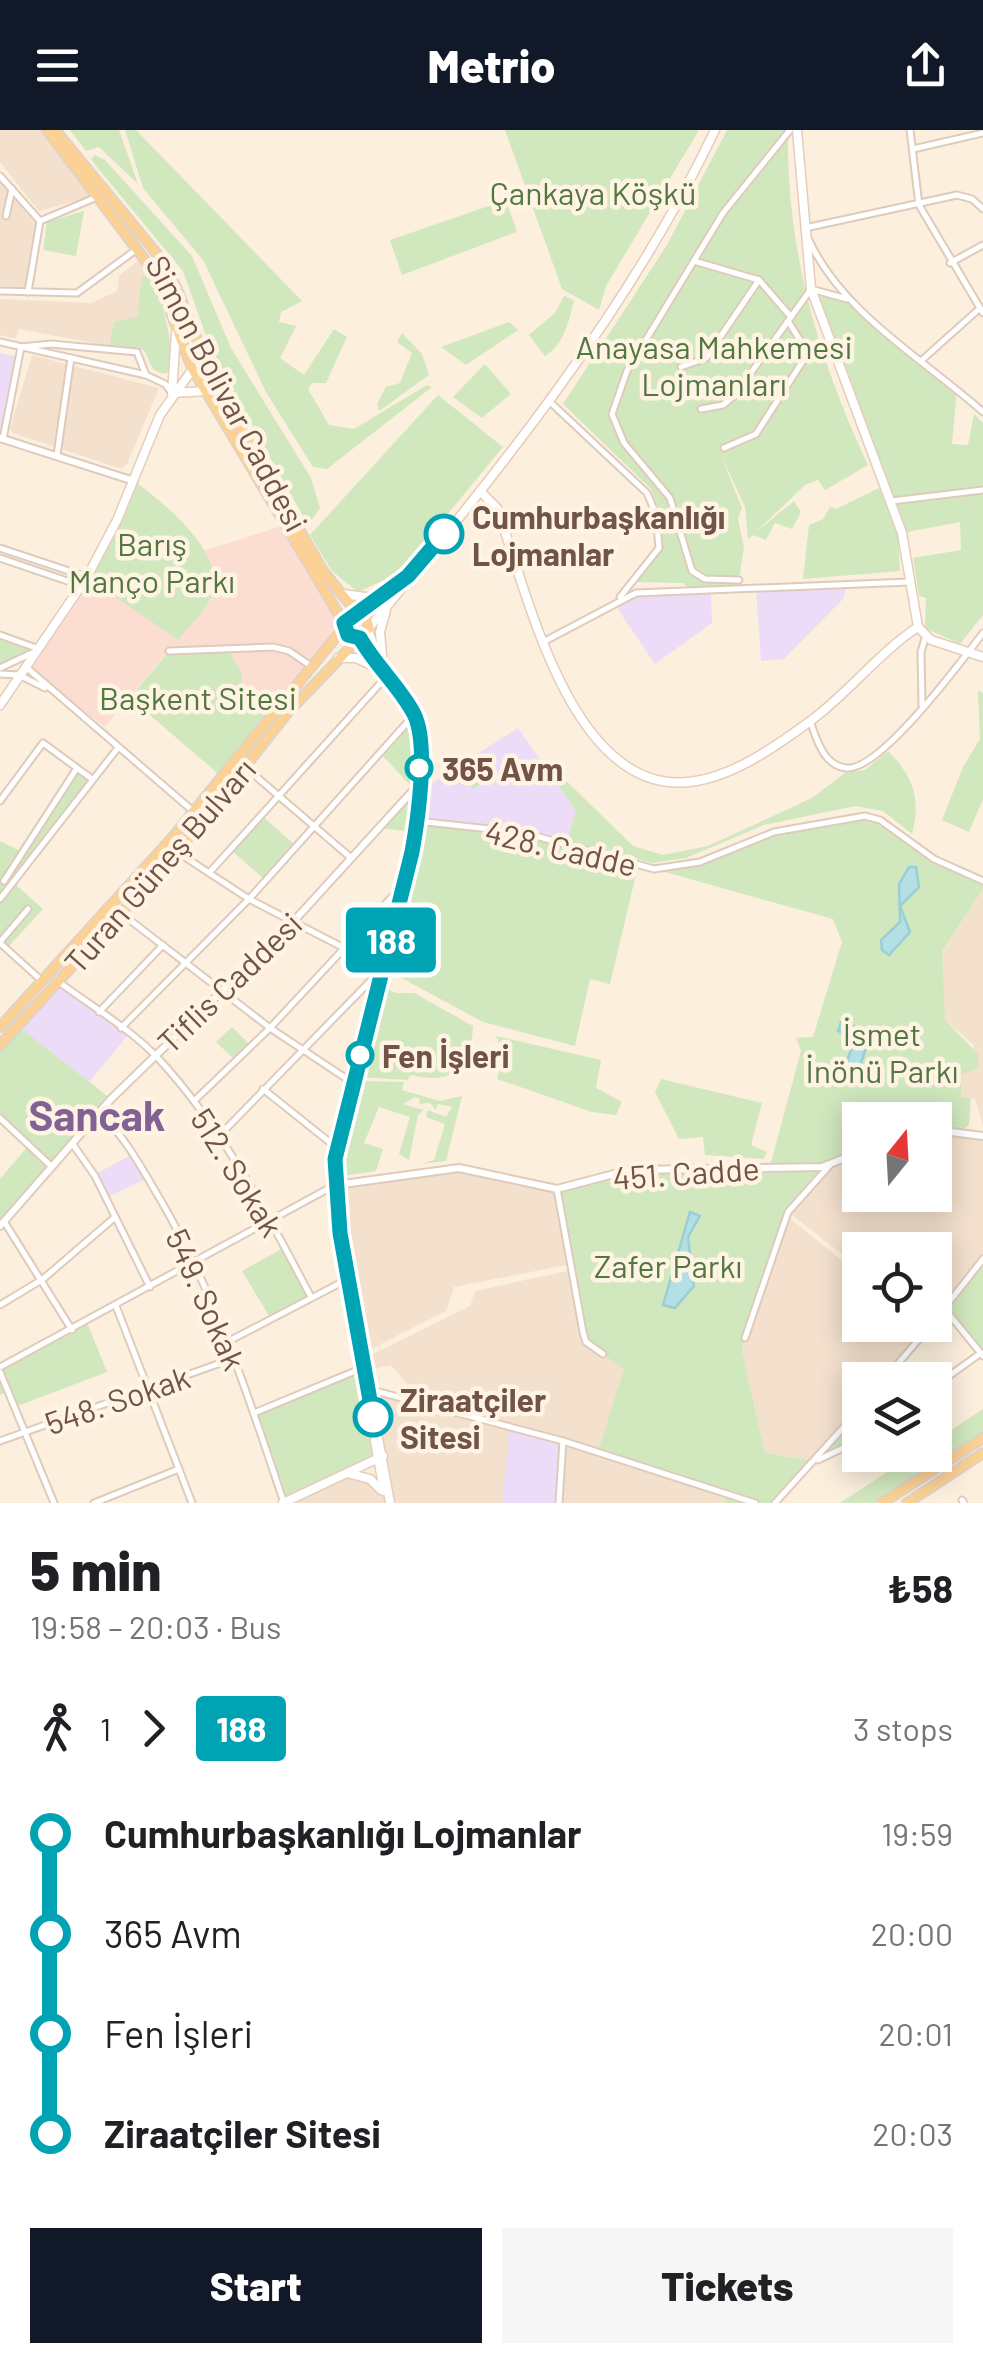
<!DOCTYPE html>
<meta charset="utf-8">
<style>
:root{--surface:#fff;--page:#f6f6f6;--text:#202124;--muted:#757577;--accent:#111827}
body{margin:0;font-family:Barlow,sans-serif;background:var(--page);color:var(--text);height:100vh;display:flex;flex-direction:column;font-size:38px;white-space:nowrap}
*{box-sizing:border-box;margin:0}
p{font-size:32px;color:var(--muted)}
.icon{flex:none;width:55px;height:55px;fill:none;stroke:currentColor;stroke-width:2;stroke-linecap:round;stroke-linejoin:round}
.map{position:relative;height:1373px;overflow:hidden}
.panel{display:flex;flex-direction:column;background:var(--surface);flex:1}
.panel>*{flex:none}
.badge{padding:0 20px;border-radius:8px;font-size:35px;line-height:65px}
.needle{width:65px;rotate:18deg}
.fabs{position:absolute;left:842px;top:972px;display:grid;gap:20px}
.fabs a{display:grid;place-items:center;width:110px;height:110px;border-radius:0px;background:var(--surface);box-shadow:0 5px 25px #0003;font-size:50px}
.map>.badge{position:absolute;translate:-50% -50%;box-shadow:0 0 0 5px #fff}
.legs{display:flex;align-items:center;gap:15px;height:110px;padding:0 30px;font-size:32px}
.legs p{margin-inline-start:auto}
.summary{display:flex;align-items:center;justify-content:space-between;height:170px;padding:0 30px}
h1{font-size:55px;font-weight:800;line-height:75px}
.primary-button{display:flex;gap:20px;margin-top:auto;padding:20px 30px}
.primary-button a{flex:1;height:115px;border-radius:0px;background:var(--accent);color:#fff;font-size:40px;font-weight:800;line-height:115px;text-align:center}
.primary-button a+a{background:var(--page);color:var(--text)}
ul{padding:0 30px;list-style:none}
li{display:flex;align-items:center;gap:35px;height:100px;font-size:38px}
li i{display:grid;place-items:center;width:15px;height:100%;margin:0 12px;background:currentColor}
li i::after{content:'';width:25px;height:25px;margin:-12px;border:8px solid;border-radius:50%;background:var(--surface)}
li p{margin-inline-start:auto}
li:first-child i{background:linear-gradient(#0000 50%,currentColor 0)}
li:last-child i{background:linear-gradient(currentColor 50%,#0000 0)}
header{display:flex;justify-content:space-between;align-items:center;height:130px;padding:0 30px;background:var(--accent);color:#fff;font-size:45px;font-weight:800}
.map>svg:first-child{display:block}
.residential{fill:#f3e0cd}
.commercial{fill:#fcddd2}
.education{fill:#ecdcf7}
.green{fill:#d1e8be}
.water{fill:#b4dfe4;stroke:#9acfd6;stroke-width:2.5}
.lines{fill:none;stroke-linecap:round;stroke-linejoin:round}
.minor-casing{stroke:#dfcbbb;stroke-width:9}
.tertiary-casing{stroke:#dfcbbb;stroke-width:10}
.secondary-casing{stroke:#e6cdbb;stroke-width:11}
.primary-casing{stroke:#dad3cf;stroke-width:12}
.minor{stroke:#fff;stroke-width:5}
.tertiary{stroke:#fff;stroke-width:6}
.secondary{stroke:#fff;stroke-width:8}
.primary{stroke:#fbd196;stroke-width:9}
.line-1-casing{stroke:#fff;stroke-width:22}
.line-1{stroke:#00a3b4;stroke-width:15}
.stop-1-dot{fill:#fff;stroke:#00a3b4;stroke-width:5}
.labels{text-anchor:middle;dominant-baseline:central;stroke-width:9;stroke-linejoin:round;paint-order:stroke}
.park-label{font-size:32px;fill:#527740;stroke:#fff3e4}
.street-label{font-size:32px;fill:#715447;stroke:#fff3e4}
.stop-label{font-size:32px;font-weight:bold;fill:#715447;stroke:#fff3e4;text-anchor:start}
.district-label{font-size:42px;font-weight:bold;fill:#826294;stroke:#fff3e4}
</style>
<header><svg class="icon" aria-label="menu" viewBox="0 0 24 24"><path d="M4 6h16M4 12h16M4 18h16"/></svg>Metrio<svg class="icon" aria-label="share" viewBox="0 0 24 24"><path d="M12 15V3M7 8l5-5 5 5M5 13v7h14v-7"/></svg></header>
<div class="map">
<svg width="983" height="1373" viewBox="0 0 983 1373">
<rect width="100%" height="100%" fill="#fcefde"/>
<g class="residential">
<path d="M0,0H42L90,67L39,81L0,32Z"/>
<path d="M0,51L35,93L25,157L0,156Z"/>
<path d="M140,129L149,145L142,148L137,188L114,192L109,216L19,199L16,209L0,205V169L92,173L117,161L119,146Z"/>
<path d="M32,225L159,258L127,334L122,339L13,303L10,299Z"/>
<path d="M983,759V997L975,969L961,967L962,944L974,915L945,890L940,834L942,823Z"/>
<path d="M935,1000L983,1006V1129L942,1181L935,1175V1120H860V1138L788,1082L831,1034L860,1022V1065H935Z"/>
<path d="M445,1039L557,1059L571,1134L454,1157L446,1181L363,1223L335,1055Z"/>
<path d="M787,1086L860,1145V1195H931L884,1250H860V1279L816,1331L765,1323L742,1221Z"/>
<path d="M572,1140L624,1239L728,1363L725,1373H559L510,1297L502,1373H390L368,1259L410,1267L412,1260L391,1235L365,1241L363,1229L470,1176L475,1161Z"/>
<path d="M351,1344L379,1357L387,1373H283Z"/>
</g>
<path class="commercial" d="M291,393L315,434L338,493L268,589L245,571L241,541L228,519L168,521L105,597L25,537L87,447L178,509L210,470L214,449L203,421Z"/>
<g class="education">
<path d="M0,223L17,227L1,298H0Z"/>
<path d="M846,457L844,468L784,529L761,531L756,460Z"/>
<path d="M711,461L712,493L655,534L619,481L618,469L636,463Z"/>
<path d="M518,598L576,681L566,714L417,691L418,662Z"/>
<path d="M59,852L129,904L89,952L18,896Z"/>
<path d="M135,1023L148,1048L106,1068L94,1045Z"/>
<path d="M510,1296L563,1311L559,1373H502Z"/>
</g>
<g class="green">
<path d="M70,0H119L138,54L99,17L86,21Z"/>
<path d="M125,0H136L302,171L281,182L279,192L296,196L280,228L304,245L334,199L347,207L326,253H312L308,259L329,295L354,299L427,255L432,257L327,339L313,337L266,262L203,130L143,58Z"/>
<path d="M505,0H699L606,156L599,180L562,159Z"/>
<path d="M727,0H788C786,120 818,228 868,335L825,360L818,350L805,355L756,402L794,371L801,382L792,399L775,393L766,410L753,405L748,409L745,377L721,325L742,378L738,389L744,417L738,456L688,458L683,453L637,452L662,419L660,382L651,359L563,274L667,115Z"/>
<path d="M95,25L105,30L192,126L231,218L311,348L320,378L308,395L214,228L183,141L97,37L91,29Z"/>
<path d="M506,70L517,102L402,145L390,110Z"/>
<path d="M84,81L76,126L43,120L47,92Z"/>
<path d="M149,145C163,174 175,210 169,242L163,244L153,239L144,220L109,216L114,192L137,187L142,147Z"/>
<path d="M811,159L850,170L957,258L952,314L968,315L974,284L983,293V485L960,514L925,498L926,468L919,466L913,428L961,420L960,392L902,403Z"/>
<path d="M564,166L574,170C569,192 564,214 545,226L529,205L555,183Z"/>
<path d="M509,192L518,200L466,235L441,217Z"/>
<path d="M402,203L422,224L429,245L379,281L377,274L386,257L400,253L412,223L397,212Z"/>
<path d="M485,234L511,264L482,288L453,267Z"/>
<path d="M438,265L503,317L399,443L358,462L332,441L310,405Z"/>
<path d="M134,351C162,371 228,424 212,465C206,481 189,496 178,510L87,447Z"/>
<path d="M879,358L898,401L900,441L803,449L809,395L823,389L830,377L836,379Z"/>
<path d="M0,505L39,519L0,538Z"/>
<path d="M228,519L241,541L245,571L268,589L222,647L130,568L169,521Z"/>
<path d="M978,561L983,563V669L969,702L942,690L963,637L980,609Z"/>
<path d="M415,585L419,606L417,690L525,703L566,714L576,681L541,631L544,629L633,716L663,725L708,716L812,668L845,643L865,640L888,621C914,647 921,669 912,704L883,681L855,676L764,695L686,728L652,733L624,726L621,729L638,736L610,854L590,849L575,916L483,892L383,838L414,702L377,698L414,659L380,623Z"/>
<path d="M483,625L496,642L473,659L460,641Z"/>
<path d="M77,638L92,649L14,753L43,779L6,819L0,813V711L22,722Z"/>
<path d="M260,684L296,716L265,750L230,719Z"/>
<path d="M857,685L873,687L922,722L983,751V759L942,822L945,890L978,924V939L962,944L961,967L971,968L969,995L961,1001L935,1000V990H860V1022L831,1034L788,1082L745,1208L742,1221L765,1323L816,1331L860,1279V1310L816,1331L775,1373H725L728,1364L598,1322L624,1239L586,1212L557,1059L610,1043L770,1036L801,921L796,908L813,907L842,812L833,789L654,739L685,736L764,705Z"/>
<path d="M382,856L396,863H414L473,896C471,939 454,955 411,945L407,950L359,947Z"/>
<path d="M18,896L111,969L0,1096V1049L29,1015L0,988V915Z"/>
<path d="M232,897L251,916L236,931L216,912Z"/>
<path d="M496,906L601,930L596,958L622,972L616,985L592,982L497,949L504,926Z"/>
<path d="M661,949L762,973L751,1015L767,1022L763,1029L705,1025L703,1007L679,1009L655,962Z"/>
<path d="M363,951L404,952L402,960L440,971L462,966L446,1031L421,1034L434,1030L445,994L426,987L428,980L446,987L452,977L438,974L436,980L430,973L419,974L420,969L415,967L403,974L424,980L418,985L409,1030L399,1024L410,987L379,977L364,1013L383,1019L376,1041L343,1046L346,1014Z"/>
<path d="M285,1117L311,1167L272,1191L242,1141Z"/>
<path d="M983,1129V1221L981,1223L944,1178Z"/>
<path d="M87,1192L107,1242L15,1277L8,1261L0,1265V1237Z"/>
<path d="M365,1237L377,1328L284,1373L254,1283Z"/>
<path d="M983,1279V1308L880,1373H840L913,1325H935V1311Z"/>
</g>
<g class="water">
<path d="M909,737H916L919,757L900,776L910,802L889,825L882,820L881,810L900,792L899,754Z"/>
<path d="M841,892L871,902L858,943L845,938L855,907L838,901Z"/>
<path d="M690,1082L700,1086L688,1107L694,1156L675,1178L663,1175Z"/>
</g>
<g class="lines">
<g class="minor-casing">
<g id="minor">
<path d="M910,0L919,75L983,183"/>
<path d="M913,19L983,3"/>
<path d="M0,46L40,91L97,67"/>
<path d="M6,86L12,59"/>
<path d="M805,98L957,65L972,69L983,79"/>
<path d="M808,108C841,183 924,229 983,282"/>
<path d="M694,131L759,150L791,187"/>
<path d="M950,133L983,115"/>
<path d="M0,161L77,163L137,119"/>
<path d="M28,162L40,91"/>
<path d="M0,212L146,245L165,254L172,263"/>
<path d="M922,230L979,179"/>
<path d="M681,237L706,228L759,150"/>
<path d="M549,271L647,363L656,384L659,418L620,467"/>
<path d="M701,279L723,275L735,265L811,159L847,169"/>
<path d="M3,309L21,217L51,214L137,222L146,245"/>
<path d="M724,318L756,304L808,223L788,191"/>
<path d="M57,325L71,228"/>
<path d="M892,371L983,360"/>
<path d="M0,418L87,447"/>
<path d="M0,428L82,456"/>
<path d="M739,450L705,449L692,441L670,368L624,313L612,284L627,241L723,83L790,0"/>
<path d="M0,505L39,519"/>
<path d="M545,511L636,463L909,452"/>
<path d="M169,521L273,517L289,521L311,536"/>
<path d="M26,537L194,682"/>
<path d="M0,538L32,523"/>
<path d="M0,544L19,545L45,558"/>
<path d="M922,576L921,522L926,505"/>
<path d="M810,591C817,610 823,635 846,638C880,642 962,530 983,503"/>
<path d="M245,637L350,727"/>
<path d="M0,671L43,613L92,649"/>
<path d="M417,691L525,703L654,739L700,732L774,702L865,686L880,690L934,729L983,751"/>
<path d="M177,722L249,769L383,838L219,1006"/>
<path d="M209,743L386,547"/>
<path d="M4,751L77,638"/>
<path d="M0,769L117,619"/>
<path d="M122,784L270,898L353,953"/>
<path d="M0,812L28,779"/>
<path d="M0,813L42,851"/>
<path d="M59,852C91,876 129,898 157,927C222,997 267,1083 311,1167"/>
<path d="M99,882L163,815"/>
<path d="M121,898L249,769L413,586"/>
<path d="M263,959L337,1018"/>
<path d="M194,971L270,898L402,756"/>
<path d="M99,982C126,1008 141,1037 160,1069C216,1165 249,1268 284,1373"/>
<path d="M0,988L51,1036"/>
<path d="M72,1013L95,1046L150,1157"/>
<path d="M557,1059L583,1202L586,1212L603,1224"/>
<path d="M5,1093L72,1200"/>
<path d="M0,1175L43,1149L114,1088"/>
<path d="M116,1176L192,1373"/>
<path d="M944,1178L983,1226"/>
<path d="M935,1190L983,1129"/>
<path d="M745,1208L788,1082L830,1035"/>
<path d="M229,1211L348,1149"/>
<path d="M0,1237L335,1055"/>
<path d="M0,1242L54,1373"/>
<path d="M884,1250L931,1195"/>
<path d="M935,1256L981,1223"/>
<path d="M368,1259L563,1311L755,1373"/>
<path d="M254,1283L365,1237"/>
<path d="M0,1311L235,1228"/>
<path d="M818,1330L860,1310"/>
<path d="M962,1370L964,1373"/>
<path d="M94,1373L179,1339"/>
<path d="M559,1373L563,1311"/>
<path d="M775,1373L860,1279"/>
</g>
</g>
<g class="tertiary-casing">
<g id="tertiary">
<path d="M0,308L134,351"/>
<path d="M935,1000L983,1006"/>
<path d="M336,1055L459,1038L557,1059L629,1040L822,1037L860,1022"/>
<path d="M0,1096L111,969L293,792L418,655"/>
</g>
</g>
<g class="secondary-casing">
<g id="secondary">
<path d="M797,0L811,159L902,403L918,497"/>
<path d="M172,263L176,202"/>
<path d="M172,263L207,261"/>
<path d="M480,361L497,378C527,460 572,673 696,651C737,644 776,616 809,592C848,564 878,523 918,497"/>
<path d="M343,464L373,468"/>
<path d="M359,483L408,446"/>
<path d="M918,497L931,510L983,527"/>
<path d="M369,498C497,343 628,183 715,0"/>
<path d="M368,501L386,547L415,585L419,606L412,722L335,1040L340,1103L390,1373"/>
<path d="M359,509L385,546"/>
<path d="M382,525L380,502L386,480"/>
<path d="M338,528H356L377,538"/>
<path d="M0,575L87,447L117,390L160,285L202,226"/>
<path d="M375,1311L384,1361"/>
<path d="M351,1344L370,1349L381,1360"/>
<path d="M283,1373L383,1326"/>
</g>
</g>
<g class="primary-casing">
<g id="primary">
<path d="M47,0L157,146L192,238L344,493"/>
<path d="M0,897L172,708L344,497"/>
<path d="M0,915L177,722L289,581L369,498L366,487L357,483L323,441L214,252L176,157L157,124L55,0"/>
<path d="M882,1373L983,1308"/>
<path d="M907,1373L983,1323"/>
</g>
</g>
<use href="#minor" class="minor"/>
<use href="#tertiary" class="tertiary"/>
<use href="#secondary" class="secondary"/>
<use href="#primary" class="primary"/>
</g>
<g class="lines">
<g class="line-1-casing">
<path id="line-1" d="M373,1287L340,1103L335,1029L412,722C418,689 429,614 414,584C400,557 375,535 360,508L348,505L344,493L408,446L444,404"/>
</g>
<use href="#line-1" class="line-1"/>
</g>
<g class="stop-1-dot">
<circle cx="444" cy="404" r="18"/>
<circle cx="419" cy="638" r="12"/>
<circle cx="360" cy="925" r="12"/>
<circle cx="373" cy="1287" r="18"/>
</g>
<g class="labels">
<g class="park-label">
<text x="593" y="62">Çankaya Köşkü</text>
<text x="714" y="216">Anayasa Mahkemesi<tspan x="714" dy="37">Lojmanları</tspan></text>
<text x="152" y="413">Barış<tspan x="152" dy="37">Manço Parkı</tspan></text>
<text x="198" y="567">Başkent Sitesi</text>
<text x="882" y="903">İsmet<tspan x="882" dy="37">İnönü Parkı</tspan></text>
<text x="668" y="1135">Zafer Parkı</text>
</g>
<g class="street-label">
<text transform="translate(228 263) rotate(62)">Simon Bolivar Caddesi</text>
<text transform="translate(561 717) rotate(13)">428. Cadde</text>
<text transform="translate(159 735) rotate(-49)">Turan Güneş Bulvarı</text>
<text transform="translate(229 852) rotate(-44)">Tiflis Caddesi</text>
<text transform="translate(238 1042) rotate(58)">512. Sokak</text>
<text transform="translate(686 1042) rotate(-4)">451. Cadde</text>
<text transform="translate(207 1169) rotate(66)">549. Sokak</text>
<text transform="translate(117 1269) rotate(-19)">548. Sokak</text>
</g>
<g class="stop-label">
<text x="472" y="386">Cumhurbaşkanlığı<tspan x="472" dy="37">Lojmanlar</tspan></text>
<text x="442" y="638">365 Avm</text>
<text x="382" y="925">Fen İşleri</text>
<text x="400" y="1269">Ziraatçiler<tspan x="400" dy="37">Sitesi</tspan></text>
</g>
<g class="district-label">
<text x="97" y="984">Sancak</text>
</g>
</g>
</svg>
<div class="fabs">
<a><svg class="needle" viewBox="-14 -14 28 28"><path d="M0-13l5 13h-10z" fill="#e53935"/><path d="M0 13l5-13h-10z" fill="#757577"/></svg></a>
<a><svg class="icon" aria-label="locate" viewBox="0 0 24 24"><circle cx="12" cy="12" r="6"/><path d="M12 2v4M12 18v4M2 12h4M18 12h4"/></svg></a>
<a><svg class="icon" aria-label="layers" viewBox="0 0 24 24"><path d="M12 4l9 5-9 5-9-5zM3 14l9 5 9-5"/></svg></a>
</div>
<b class="badge" style="left:391px;top:810px;background:#00a3b4;color:#fff">188</b>
</div>
<section class="panel">
<div class="summary"><div><h1>5 min</h1><p>19:58 – 20:03 · Bus</p></div><b>₺58</b></div>
<div class="legs"><svg class="icon" aria-label="walk" viewBox="0 0 24 24"><circle cx="13" cy="4" r="2"/><path d="M13 8l-2 6 4 7M11 14l-3 7M7 12l3-4h3l4 4"/></svg>1<svg class="icon" aria-label="forward" viewBox="0 0 24 24"><path d="M9 5l7 7-7 7"/></svg><b class="badge" style="background:#00a3b4;color:#fff">188</b><p>3 stops</p></div>
<ul>
<li><i style="color:#00a3b4"></i><b>Cumhurbaşkanlığı Lojmanlar</b><p>19:59</p></li>
<li><i style="color:#00a3b4"></i><span>365 Avm</span><p>20:00</p></li>
<li><i style="color:#00a3b4"></i><span>Fen İşleri</span><p>20:01</p></li>
<li><i style="color:#00a3b4"></i><b>Ziraatçiler Sitesi</b><p>20:03</p></li>
</ul>
<div class="primary-button"><a>Start</a><a>Tickets</a></div>
</section>
